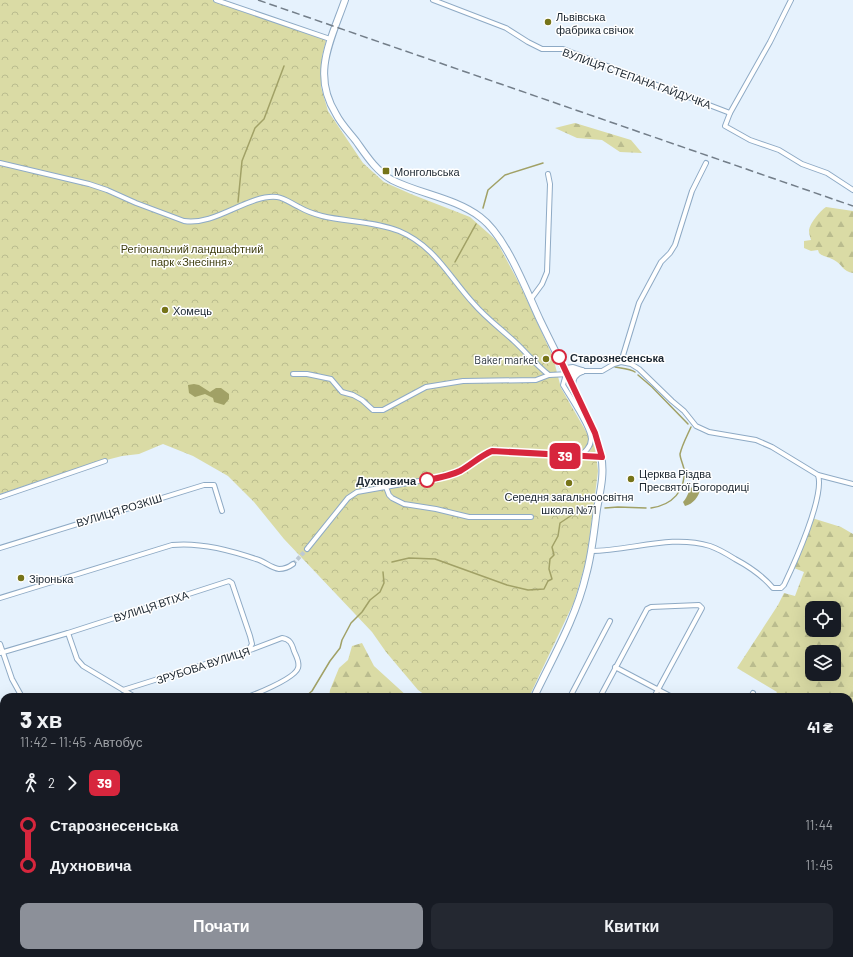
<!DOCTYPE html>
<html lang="uk">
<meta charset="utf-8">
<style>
:root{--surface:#171b24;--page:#242831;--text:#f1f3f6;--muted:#9ea1a6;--accent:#8c9099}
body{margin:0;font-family:Barlow,sans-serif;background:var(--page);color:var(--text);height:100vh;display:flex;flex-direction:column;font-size:15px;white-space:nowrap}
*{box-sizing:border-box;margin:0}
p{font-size:13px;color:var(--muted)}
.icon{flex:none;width:22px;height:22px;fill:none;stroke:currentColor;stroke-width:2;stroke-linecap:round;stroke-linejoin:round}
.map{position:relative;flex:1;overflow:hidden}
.sheet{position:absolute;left:0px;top:693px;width:853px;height:264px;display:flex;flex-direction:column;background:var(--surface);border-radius:12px 12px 0 0;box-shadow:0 4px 16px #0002}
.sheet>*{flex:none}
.badge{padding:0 8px;border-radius:6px;font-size:14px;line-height:26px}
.buttons{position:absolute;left:805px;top:601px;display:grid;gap:8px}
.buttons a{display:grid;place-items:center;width:36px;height:36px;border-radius:8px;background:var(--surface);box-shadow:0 4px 16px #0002;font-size:20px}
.map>.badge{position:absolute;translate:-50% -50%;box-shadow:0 0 0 2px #fff}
.legs{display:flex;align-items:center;gap:6px;height:44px;padding:0 20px;font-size:13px}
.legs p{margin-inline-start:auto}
.overview{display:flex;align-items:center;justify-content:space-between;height:68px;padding:0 20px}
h1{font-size:22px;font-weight:800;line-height:30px}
.action{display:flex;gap:8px;margin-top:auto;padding:8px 20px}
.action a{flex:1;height:46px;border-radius:8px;background:var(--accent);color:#fff;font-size:16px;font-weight:800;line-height:46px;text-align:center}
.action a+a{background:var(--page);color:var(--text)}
ul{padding:0 20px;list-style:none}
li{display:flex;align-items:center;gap:14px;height:40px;font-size:15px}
li i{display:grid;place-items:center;width:6px;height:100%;margin:0 5px;background:currentColor}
li i::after{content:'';width:10px;height:10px;margin:-5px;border:3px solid;border-radius:50%;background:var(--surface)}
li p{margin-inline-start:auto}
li:first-child i{background:linear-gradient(#0000 50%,currentColor 0)}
li:last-child i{background:linear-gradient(currentColor 50%,#0000 0)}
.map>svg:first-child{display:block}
.forest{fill:url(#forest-firs);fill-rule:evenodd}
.park{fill:url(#park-crowns)}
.water{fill:#a1a166}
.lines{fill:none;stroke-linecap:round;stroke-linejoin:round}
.stream{stroke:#a1a166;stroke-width:1.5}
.minor-tunnel{stroke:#bdc9d4;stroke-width:4;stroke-dasharray:4 2;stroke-linecap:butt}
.minor-casing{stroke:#8eaac5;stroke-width:6}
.secondary-casing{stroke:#8eaac5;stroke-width:8}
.minor{stroke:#fff;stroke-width:4}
.secondary{stroke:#fff;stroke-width:6}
.rail{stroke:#737e89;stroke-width:1.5;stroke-dasharray:8 4;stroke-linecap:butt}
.line-1-casing{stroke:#fff;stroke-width:9}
.line-1{stroke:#d7263d;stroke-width:6}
.poi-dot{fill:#767419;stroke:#fff;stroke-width:1.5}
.stop-1-dot{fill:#fff;stroke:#d7263d;stroke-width:2}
.labels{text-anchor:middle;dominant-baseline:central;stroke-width:3;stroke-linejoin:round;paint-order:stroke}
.poi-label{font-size:11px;fill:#1b2630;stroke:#fff;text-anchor:start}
.street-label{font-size:11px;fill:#1b2630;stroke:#fff}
.park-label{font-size:11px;fill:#3f3e0f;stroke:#fff}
.stop-label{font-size:11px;font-weight:bold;fill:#1b2630;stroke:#fff;text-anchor:start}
</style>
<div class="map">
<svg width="853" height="957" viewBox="0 0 853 957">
<defs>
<pattern id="forest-firs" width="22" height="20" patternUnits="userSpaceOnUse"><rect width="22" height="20" fill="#dadba5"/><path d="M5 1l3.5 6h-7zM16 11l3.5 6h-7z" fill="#babc8e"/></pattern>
<pattern id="park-crowns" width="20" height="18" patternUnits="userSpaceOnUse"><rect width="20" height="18" fill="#dadba5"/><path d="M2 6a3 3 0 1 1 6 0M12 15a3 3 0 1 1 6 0" fill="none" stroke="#babc8e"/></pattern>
</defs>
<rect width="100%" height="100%" fill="#e6f2fd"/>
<g class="forest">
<path d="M575,123L631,140L642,153L620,152L602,140L577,138L555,128Z"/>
<path d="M826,207L853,211V273C843,272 842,264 834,260C829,257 823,257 819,253L818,250L811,251L804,248V241L811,240C810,237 809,233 809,230C810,223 820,211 826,207Z"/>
<path d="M812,518L841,527L853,534V709L849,712V697H774L777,692L737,668L778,605L784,593L795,596L804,572L794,568ZM812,608H834V630H812ZM812,652H834V674H812Z"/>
<path d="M362,643L374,666L408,697H329L330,690L339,668L348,660L352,646Z"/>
<path d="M0,843L4,844V911L0,910Z"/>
<path d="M113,953H143L142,957H119Z"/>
<path d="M155,953H195L198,954L199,957H152Z"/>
</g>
<path class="park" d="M0,0H212L323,38L326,41L322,56L321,87L328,111L363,163L384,182L411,194L470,217L496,240L520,285L553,357L561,388L595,447L598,471L587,558L574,602L529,697H428L418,690L386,652L372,632L284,539L254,502L228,476L193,456L163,444L139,454L122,456L87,465L0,494Z"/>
<g class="water">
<path d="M194,384L199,385L210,392L216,388H221L229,394V399L224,405L214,402L213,398L205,394L195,397L189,393L188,385Z"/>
<path d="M694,485L699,487L700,489C699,497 693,504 685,506L683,502C688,497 689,488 694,485Z"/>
</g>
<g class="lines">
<g class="stream">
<path d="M238,202L242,161L255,128L264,119L284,66"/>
<path d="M483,208L488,190L505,175L543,163"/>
<path d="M455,262L476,224"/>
<path d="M615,367C620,368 631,369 635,372"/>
<path d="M638,375L652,387L688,424"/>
<path d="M605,508L618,507L646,508"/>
<path d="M651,508C672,505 686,491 684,469C683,464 680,458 680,454C682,445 687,436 691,427"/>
<path d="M392,562L409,558L435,559L507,585L528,590L544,589L548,581L552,579L549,569L550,559L554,555L552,547L558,536L560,523L572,515L594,510"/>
<path d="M305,697L312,691L330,661L340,648L342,640L351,623L362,612L370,600L380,592L384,583L383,572"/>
<path d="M0,840L4,839"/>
<path d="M0,857L4,853"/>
</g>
<path class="minor-tunnel" d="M293,564L307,549"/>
<g class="minor-casing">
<g id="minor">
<path d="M216,0L330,39"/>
<path d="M433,0L506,28L528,42L542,49H563L730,113"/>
<path d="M791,0L770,42L730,113L725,126L750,140L779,150L802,164L827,173L853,190"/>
<path d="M0,163L89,184L107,190L136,203L184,221C216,226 248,194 277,197C285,198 292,204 299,207C306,211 314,214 322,216C347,222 374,221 399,231C435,246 449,277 474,304C486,318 501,329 514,341C526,352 536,365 549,375L569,374L576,371H602L614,364L621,362L631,364L639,369L672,401L684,411L696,426L709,432L756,440L772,447L818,475L853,484"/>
<path d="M531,299L542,284L547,272L550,184L548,174"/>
<path d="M621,362L639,303L661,262L670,253L675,245L692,191L706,163"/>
<path d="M293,374H307L331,379L342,392L353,395L362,400L373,410H383L426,387L463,381L536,380L549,375"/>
<path d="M566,374L563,385C570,397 591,427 591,439C591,447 585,452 578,457"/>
<path d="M386,487L389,495L392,498L404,504L436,509L469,517H531"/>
<path d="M0,497L105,461"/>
<path d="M0,548L204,485H214L222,511"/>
<path d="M307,549L348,498L357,492L442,477L460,471L485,454L492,451L602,457"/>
<path d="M591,551C631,551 670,534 710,546C719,549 727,554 735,559C750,567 762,575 773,588H781L784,585C794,564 825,496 818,475"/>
<path d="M0,598L172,545C200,542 230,550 256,559C264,561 271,568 279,569C284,569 289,567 293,564"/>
<path d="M68,633L77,659L83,666L135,697"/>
<path d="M0,644L12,679L22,697"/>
<path d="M0,653L68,633L229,581L232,583L250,636L252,644L248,651"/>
<path d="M615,667L672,697"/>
<path d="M123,690L253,649L282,638C290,639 292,644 294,651C296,656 300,662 298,668C295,678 258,693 248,697"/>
<path d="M570,697L610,621"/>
<path d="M600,697L647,609L651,607L699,605L702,608L654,697"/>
<path d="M751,697L753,693"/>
<path d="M0,729L4,728"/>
<path d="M0,805L4,804"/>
<path d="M849,824H853"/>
<path d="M815,953L841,957"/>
</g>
</g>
<g class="secondary-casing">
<g id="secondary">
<path d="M345,0C331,40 311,74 336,114C341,124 349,132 356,141C366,155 376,171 392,180C420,194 455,198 480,217C506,236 526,290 540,320C552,345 565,370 577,395C586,415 597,434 601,456C605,473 600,492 597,509C594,531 592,554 586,575C576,618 553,657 534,697"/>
<path d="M563,366L566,369L573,368L582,371"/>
<path d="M572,385C572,378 576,373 582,371"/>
<path d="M576,957L578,953"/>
</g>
</g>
<use href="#minor" class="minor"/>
<use href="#secondary" class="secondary"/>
<path class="rail" d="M258,0L853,206"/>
</g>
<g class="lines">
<g class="line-1-casing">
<path id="line-1" d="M427,480C438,478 450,476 460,471C471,465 480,456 492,451L602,457L595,433L559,357"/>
</g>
<use href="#line-1" class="line-1"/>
</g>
<g class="poi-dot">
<circle cx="548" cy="22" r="4"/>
<rect x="382" y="167" width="8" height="8" rx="2"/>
<circle cx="165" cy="310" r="4"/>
<circle cx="546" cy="359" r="4"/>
<circle cx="631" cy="479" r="4"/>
<circle cx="569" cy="483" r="4"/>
<circle cx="21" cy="578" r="4"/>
</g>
<g class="stop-1-dot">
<circle cx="559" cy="357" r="7"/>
<circle cx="427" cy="480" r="7"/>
</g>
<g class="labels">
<g class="poi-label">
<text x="556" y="16">Львівська<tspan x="556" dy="13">фабрика свічок</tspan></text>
<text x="394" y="171">Монгольська</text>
<text x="173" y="310">Хомець</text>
<text x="538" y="359" text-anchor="end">Baker market</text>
<text x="639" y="473">Церква Різдва<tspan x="639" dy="13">Пресвятої Богородиці</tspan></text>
<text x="569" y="496" text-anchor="middle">Середня загальноосвітня<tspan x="569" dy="13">школа №71</tspan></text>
<text x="29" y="578">Зіронька</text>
</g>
<g class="street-label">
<text transform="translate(637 78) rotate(20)">ВУЛИЦЯ СТЕПАНА ГАЙДУЧКА</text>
<text transform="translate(119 510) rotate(-17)">ВУЛИЦЯ РОЗКІШ</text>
<text transform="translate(151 606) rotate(-18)">ВУЛИЦЯ ВТІХА</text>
<text transform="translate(203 665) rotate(-18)">ЗРУБОВА ВУЛИЦЯ</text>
</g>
<g class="park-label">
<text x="192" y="248">Регіональний ландшафтний<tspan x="192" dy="13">парк «Знесіння»</tspan></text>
</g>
<g class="stop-label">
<text x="570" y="357">Старознесенська</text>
<text x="416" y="480" text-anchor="end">Духновича</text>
</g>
</g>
</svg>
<div class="buttons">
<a><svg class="icon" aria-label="locate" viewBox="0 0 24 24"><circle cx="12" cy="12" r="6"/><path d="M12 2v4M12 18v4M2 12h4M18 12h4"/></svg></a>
<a><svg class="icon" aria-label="layers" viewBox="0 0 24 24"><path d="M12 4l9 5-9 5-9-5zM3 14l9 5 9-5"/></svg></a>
</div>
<b class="badge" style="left:565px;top:456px;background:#d7263d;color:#fff">39</b>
<section class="sheet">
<div class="overview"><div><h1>3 хв</h1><p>11:42 – 11:45 · Автобус</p></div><b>41 ₴</b></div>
<div class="legs"><svg class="icon" aria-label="walk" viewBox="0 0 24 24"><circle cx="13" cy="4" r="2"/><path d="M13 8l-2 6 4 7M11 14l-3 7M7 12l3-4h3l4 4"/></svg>2<svg class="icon" aria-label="forward" viewBox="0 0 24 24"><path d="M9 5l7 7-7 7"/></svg><b class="badge" style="background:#d7263d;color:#fff">39</b></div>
<ul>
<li><i style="color:#d7263d"></i><b>Старознесенська</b><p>11:44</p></li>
<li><i style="color:#d7263d"></i><b>Духновича</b><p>11:45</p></li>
</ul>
<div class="action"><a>Почати</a><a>Квитки</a></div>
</section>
</div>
